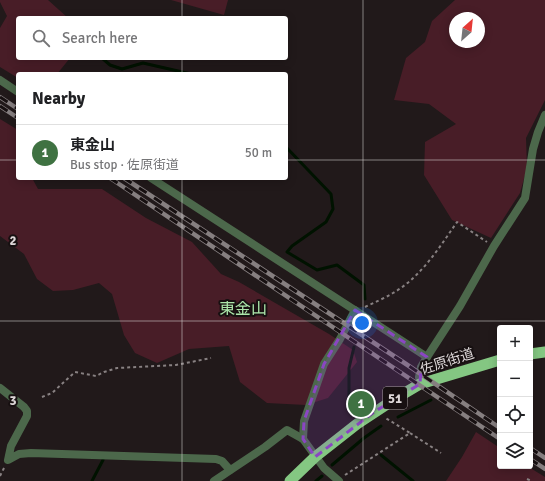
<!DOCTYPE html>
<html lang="en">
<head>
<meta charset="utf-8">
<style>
	:root { --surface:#fff; --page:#f6f6f6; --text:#202124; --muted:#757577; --line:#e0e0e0; --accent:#3f7242 }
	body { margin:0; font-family:Signika,"Noto Sans JP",sans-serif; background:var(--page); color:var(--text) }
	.controls { position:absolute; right:12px; bottom:12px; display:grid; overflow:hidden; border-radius:4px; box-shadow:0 2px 10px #0003 }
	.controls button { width:36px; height:36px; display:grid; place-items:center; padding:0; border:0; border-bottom:1px solid var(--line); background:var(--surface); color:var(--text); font:20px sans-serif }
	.compass { position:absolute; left:449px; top:12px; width:36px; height:36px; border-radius:50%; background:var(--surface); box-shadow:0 2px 10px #0003; rotate:27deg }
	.you { position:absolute; left:362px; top:323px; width:14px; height:14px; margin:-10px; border:3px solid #fff; border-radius:50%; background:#1a73e8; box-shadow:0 0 0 6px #1a73e833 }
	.badge { display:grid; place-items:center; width:26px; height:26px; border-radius:50%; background:var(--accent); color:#fff; font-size:13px; font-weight:700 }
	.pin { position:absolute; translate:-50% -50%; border:2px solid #fff; box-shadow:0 1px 4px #0006 }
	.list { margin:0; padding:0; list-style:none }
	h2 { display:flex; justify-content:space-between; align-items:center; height:52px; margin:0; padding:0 16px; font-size:17px }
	h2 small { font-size:13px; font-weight:400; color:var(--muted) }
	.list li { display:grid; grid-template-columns:26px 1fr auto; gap:12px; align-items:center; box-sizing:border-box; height:56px; padding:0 16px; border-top:1px solid var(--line) }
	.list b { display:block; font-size:15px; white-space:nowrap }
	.list p { margin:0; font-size:13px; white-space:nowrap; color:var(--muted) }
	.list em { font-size:13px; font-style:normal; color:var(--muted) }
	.icon { flex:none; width:22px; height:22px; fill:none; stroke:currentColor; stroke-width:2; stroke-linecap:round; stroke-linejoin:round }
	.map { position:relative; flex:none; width:545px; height:481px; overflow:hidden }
	.search { position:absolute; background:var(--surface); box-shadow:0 2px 10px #0003; left:16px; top:16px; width:272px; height:44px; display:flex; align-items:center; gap:10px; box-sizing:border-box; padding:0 14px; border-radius:4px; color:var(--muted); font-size:15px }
	.panel { position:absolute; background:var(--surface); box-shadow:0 2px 10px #0003; left:16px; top:72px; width:272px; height:108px; border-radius:4px }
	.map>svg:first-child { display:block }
	.green { fill:#481d27; fill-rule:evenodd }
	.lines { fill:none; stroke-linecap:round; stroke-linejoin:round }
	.stream { stroke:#001200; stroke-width:3 }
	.path { stroke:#888182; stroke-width:2; stroke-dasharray:3 3; stroke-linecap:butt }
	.minor { stroke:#4c684b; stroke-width:8 }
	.trunk { stroke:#84c782; stroke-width:11 }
	.rail-casing { stroke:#867f80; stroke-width:4.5 }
	.rail { stroke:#171011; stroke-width:3; stroke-dasharray:9; stroke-linecap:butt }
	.marked { fill:#8a46c3; fill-opacity:0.2; stroke:#8a46c3; stroke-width:3; stroke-dasharray:8 5; stroke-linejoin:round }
	.grid { fill:none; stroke:#ddd7d8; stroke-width:1; stroke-opacity:0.55 }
	.labels { text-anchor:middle; stroke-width:4; stroke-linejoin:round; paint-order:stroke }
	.shield { fill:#171011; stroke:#a29b9c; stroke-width:1 }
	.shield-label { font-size:13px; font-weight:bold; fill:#ddd7d8 }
	.street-label { font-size:14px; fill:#ddd7d8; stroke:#171011 }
	.quarter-label { font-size:16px; fill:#ace6aa; stroke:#171011 }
	.grid-label { font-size:13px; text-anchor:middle; font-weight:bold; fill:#ddd7d8; stroke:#171011; stroke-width:4; stroke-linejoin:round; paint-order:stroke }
</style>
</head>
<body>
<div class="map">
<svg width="545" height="481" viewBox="0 0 545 481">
	<rect width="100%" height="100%" fill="#21191a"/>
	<g class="green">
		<polygon points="0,0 48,0 68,18 18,18 18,58 70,58 57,74 18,74 18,78 0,67 0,28 7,16 0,2"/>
		<polygon points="171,0 228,0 224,15"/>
		<path d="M455,0H545V100L526,138L527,168L520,193L491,238L452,220L424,175L425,142L456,124L429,104L394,100L406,58L425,42L432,21ZM455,18H479V42H455Z"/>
		<polygon points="0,119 18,130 18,178 32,178 38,189 102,189 146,218 192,242 221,274 239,282 329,334 353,350 357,362 328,398 306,405 267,403 240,382 229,346 189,349 157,363 135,353 124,335 112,294 99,283 73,290 53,291 37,279 24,254 0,236"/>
		<polygon points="476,432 500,448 500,466 527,466 545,477 545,481 446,481 462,457"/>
	</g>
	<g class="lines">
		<g class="stream">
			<polyline points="102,58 110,65 122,69 143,63 191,74"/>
			<polyline points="286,147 331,194 333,209 326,222 292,246 287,252 317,270 337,265 364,285 365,299"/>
			<polyline points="349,401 349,368 354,347"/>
			<polyline points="398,417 431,400"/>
			<polyline points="381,455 413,481"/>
			<polyline points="332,465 364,438 381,426"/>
			<polyline points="92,481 103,460"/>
			<polyline points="316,481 322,476"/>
		</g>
		<g class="path">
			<path d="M365,307C375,302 385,298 393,293C421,277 439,248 457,222L487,242"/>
			<polyline points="42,397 52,393 75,372 96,376 104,372 117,368 176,365 211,358"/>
			<polyline points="410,433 441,453"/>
			<polyline points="345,475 410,433 384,417"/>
			<polyline points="0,476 5,466"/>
			<polyline points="527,479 532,481"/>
		</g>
		<g class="minor">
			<polyline points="0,80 18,92"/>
			<polyline points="151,178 427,357"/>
			<polyline points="420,384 419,377 421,367 427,357 460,306 494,246 525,198 533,149 538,132 545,115"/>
			<polyline points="0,388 24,407 27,411 27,416 11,446 8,460 19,454 31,453 216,459 222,461 230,470"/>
			<polyline points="303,439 304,421 324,364 340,339 355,310"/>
			<polyline points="214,481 265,447 287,430 303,439 324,468 339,481"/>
		</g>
		<g class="trunk">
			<polyline points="530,354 545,352"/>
			<polyline points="290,481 315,457 357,424 398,397 420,384 500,360"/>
		</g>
		<defs>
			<g id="rail">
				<polyline points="0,97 18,109"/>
				<polyline points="0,106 18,118"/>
				<polyline points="110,178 500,439"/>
				<polyline points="124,178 406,364 500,428"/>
				<polyline points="530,448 545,458"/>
				<polyline points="530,459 545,469"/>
			</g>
		</defs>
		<use href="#rail" class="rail-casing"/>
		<use href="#rail" class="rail"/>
	</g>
	<path class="marked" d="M355,310L427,357L421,367L420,384L374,412L315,457L303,439L304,421L324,364Z"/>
	<path class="grid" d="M182,0V18M363,0V481M182,58V74M0,160H18M286,160H545M182,178V481M0,321H545"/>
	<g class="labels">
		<rect class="shield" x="383" y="387" width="24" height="22" rx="3"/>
		<g class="shield-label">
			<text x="395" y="403">51</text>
		</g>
		<g class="street-label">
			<text transform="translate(447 361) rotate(-18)" y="5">佐原街道</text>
		</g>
		<g class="quarter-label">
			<text x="243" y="314">東金山</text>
		</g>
	</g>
	<g class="grid-label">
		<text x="13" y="245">2</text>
		<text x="13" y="405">3</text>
	</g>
</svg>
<div class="controls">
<button>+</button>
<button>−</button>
<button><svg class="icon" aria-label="locate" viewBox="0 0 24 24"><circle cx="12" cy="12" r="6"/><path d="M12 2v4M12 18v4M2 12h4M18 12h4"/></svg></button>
<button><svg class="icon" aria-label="layers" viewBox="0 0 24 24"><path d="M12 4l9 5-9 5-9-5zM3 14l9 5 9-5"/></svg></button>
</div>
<svg class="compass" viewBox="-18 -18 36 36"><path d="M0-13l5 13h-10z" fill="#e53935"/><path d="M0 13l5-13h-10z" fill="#757577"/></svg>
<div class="you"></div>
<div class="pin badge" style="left:361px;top:404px">1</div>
<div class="search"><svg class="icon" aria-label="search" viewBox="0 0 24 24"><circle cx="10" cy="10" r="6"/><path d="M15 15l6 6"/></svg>Search here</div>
<section class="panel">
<h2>Nearby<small></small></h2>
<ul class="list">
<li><span class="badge">1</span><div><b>東金山</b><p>Bus stop · 佐原街道</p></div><em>50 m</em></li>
</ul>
</section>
</div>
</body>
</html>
